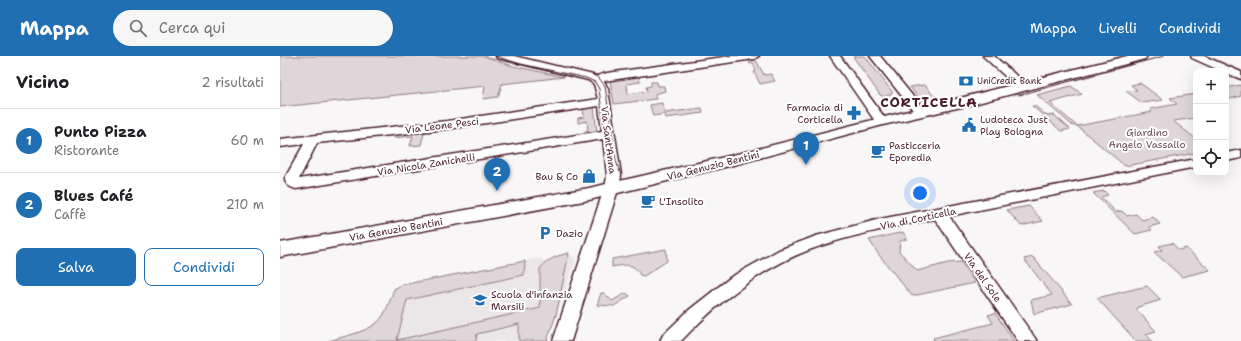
<!DOCTYPE html>
<html lang="it">
<head>
<meta charset="utf-8">
<style>
	:root { --surface:#fff; --page:#f6f6f6; --text:#202124; --muted:#757577; --line:#e0e0e0; --accent:#1f6fb2 }
	body { margin:0; font-family:"Shantell Sans",sans-serif; background:var(--page); color:var(--text) }
	.controls { position:absolute; right:12px; top:12px; display:grid; overflow:hidden; border-radius:8px; box-shadow:0 4px 16px #0002 }
	.controls button { width:36px; height:36px; display:grid; place-items:center; padding:0; border:0; border-bottom:1px solid var(--line); background:var(--surface); color:var(--text); font:20px sans-serif }
	.you { position:absolute; left:640px; top:137px; width:14px; height:14px; margin:-10px; border:3px solid #fff; border-radius:50%; background:#1a73e8; box-shadow:0 0 0 6px #1a73e833 }
	.badge { display:grid; place-items:center; width:26px; height:26px; border-radius:50%; background:var(--accent); color:#fff; font-size:13px; font-weight:700 }
	.pin { position:absolute; translate:-50% -33px; filter:drop-shadow(0 1px 2px #0008) }
	.pin::after { content:''; position:absolute; top:21px; width:14px; height:12px; background:inherit; clip-path:polygon(0 0,100% 0,50% 100%) }
	.list { margin:0; padding:0; list-style:none }
	h2 { display:flex; justify-content:space-between; align-items:center; height:52px; margin:0; padding:0 16px; font-size:17px }
	h2 small { font-size:13px; font-weight:400; color:var(--muted) }
	.list li { display:grid; grid-template-columns:26px 1fr auto; gap:12px; align-items:center; box-sizing:border-box; height:64px; padding:0 16px; border-top:1px solid var(--line) }
	.list b { display:block; font-size:15px; white-space:nowrap }
	.list p { margin:0; font-size:13px; white-space:nowrap; color:var(--muted) }
	.list em { font-size:13px; font-style:normal; color:var(--muted) }
	.actions { display:flex; gap:8px; padding:12px 16px }
	.actions a { flex:1; padding:9px 0; border:1px solid var(--accent); border-radius:8px; text-align:center; font-size:14px; color:var(--accent) }
	.actions .main { background:var(--accent); color:#fff }
	.icon { flex:none; width:22px; height:22px; fill:none; stroke:currentColor; stroke-width:2; stroke-linecap:round; stroke-linejoin:round }
	.map { position:relative; flex:none; width:961px; height:285px; overflow:hidden }
	header { display:flex; align-items:center; gap:24px; box-sizing:border-box; height:56px; padding:0 20px; background:var(--accent); color:#fff }
	header strong { font-size:19px }
	nav { display:flex; gap:22px; margin-inline-start:auto; font-size:14px }
	.search { width:280px; height:36px; background:var(--page); display:flex; align-items:center; gap:10px; box-sizing:border-box; padding:0 14px; border-radius:22px; color:var(--muted); font-size:15px }
	main { display:flex }
	aside { flex:1; background:var(--surface) }
	.map>svg:first-child { display:block }
	.built { fill:#ebe6e8 }
	.green { fill:#ded6d9; stroke:#947a82 }
	.lines { fill:none; stroke-linecap:round; stroke-linejoin:round }
	.minor-casing { stroke:#4a1f2b; stroke-width:3 }
	.tertiary-casing { stroke:#4a1f2b; stroke-width:3 }
	.minor { fill:#fff; fill-rule:evenodd }
	.tertiary { fill:#fff; fill-rule:evenodd }
	.tram { stroke:#4a1f2b; stroke-width:1 }
	.labels { text-anchor:middle; stroke-width:4; stroke-linejoin:round; paint-order:stroke }
	.far-poi-label { font-size:9px; fill:#4a1f2b; stroke:#fff; text-anchor:start }
	.poi-label { font-size:10px; fill:#4a1f2b; stroke:#fff; text-anchor:start }
	.street-label { font-size:10px; fill:#4a1f2b; stroke:#fff }
	.park-label { font-size:10px; fill:#6f4d56; stroke:#fff }
	.district-label { font-size:14px; font-weight:bold; letter-spacing:1px; fill:#4a1f2b; stroke:#fff }
</style>
</head>
<body>
<header>
<strong>Mappa</strong>
<div class="search"><svg class="icon" aria-label="search" viewBox="0 0 24 24"><circle cx="10" cy="10" r="6"/><path d="M15 15l6 6"/></svg>Cerca qui</div>
<nav><a>Mappa</a><a>Livelli</a><a>Condividi</a></nav>
</header>
<main>
<aside>
<h2>Vicino<small>2 risultati</small></h2>
<ul class="list">
<li><span class="badge">1</span><div><b>Punto Pizza</b><p>Ristorante</p></div><em>60 m</em></li>
<li><span class="badge">2</span><div><b>Blues Café</b><p>Caffè</p></div><em>210 m</em></li>
</ul>
<div class="actions"><a class="main">Salva</a><a>Condividi</a></div>
</aside>
<div class="map">
<svg width="961" height="285" viewBox="0 0 961 285">
	<rect width="100%" height="100%" fill="#f8f6f7"/>
	<filter id="ink" filterUnits="userSpaceOnUse"><feTurbulence type="fractalNoise" baseFrequency=".025" numOctaves="2"/><feDisplacementMap in="SourceGraphic" scale="8" xChannelSelector="R" yChannelSelector="G"/><feConvolveMatrix kernelMatrix="1 2 1 2 8 2 1 2 1" color-interpolation-filters="sRGB"/></filter>
	<g filter="url(#ink)">
		<polygon class="built" points="289,197 296,204 267,285 109,285 121,229 261,202 266,207 279,199"/>
		<g class="green">
			<polygon points="0,0 204,0 233,10 284,21 222,28 218,41 203,43 205,30 0,51"/>
			<polygon points="574,0 585,0 613,37 605,41 600,39 574,2"/>
			<polygon points="476,4 484,19 491,18 495,25 480,28 474,16 476,15 473,7 470,8 469,5"/>
			<polygon points="359,20 360,26 347,28 348,38 367,35 366,31 371,30 371,26 377,26 378,30 384,30 385,35 375,38 376,43 334,48 330,24"/>
			<polygon points="860,27 883,44 862,47 846,35 857,34 851,29"/>
			<polygon points="643,29 646,30 658,46 643,48 630,31"/>
			<polygon points="961,29 961,40 946,44 946,32"/>
			<polygon points="791,30 802,38 770,47 797,70 872,56 870,53 897,48 890,42 916,38 916,62 893,65 916,83 916,97 845,110 797,70 793,70 757,39"/>
			<polygon points="382,47 385,57 422,52 423,57 386,62 385,58 373,60 370,49"/>
			<polygon points="314,50 317,77 305,79 305,75 308,74 307,65 298,67 298,62 304,61 303,52"/>
			<polygon points="752,50 755,50 767,60 774,59 790,73 781,75"/>
			<polygon points="145,74 141,89 130,90 133,80 114,82 115,77"/>
			<polygon points="824,135 828,139 821,141 836,156 842,155 847,160 856,158 862,164 873,161 880,168 869,171 872,174 855,178 813,137"/>
			<polygon points="749,150 763,165 741,170 727,154"/>
			<polygon points="623,176 627,183 620,185 619,195 637,215 668,207 681,206 695,227 632,240 599,199 589,184"/>
			<polygon points="892,187 899,194 906,192 930,214 902,221 874,196 882,194 879,190"/>
			<path d="M386,193L387,205L364,220L360,219C354,206 344,209 332,211V203Z"/>
			<path d="M289,197L276,259L267,285H239V268L197,278L196,285H48C62,281 87,276 98,266C106,258 110,244 114,233L121,229L245,205L244,219L127,244L117,284L260,252V213C266,204 278,199 289,197Z"/>
			<polygon points="753,201 792,248 754,258 751,244 772,239 744,203"/>
			<polygon points="867,230 881,244 858,251 857,254 876,275 866,278 872,285 856,285 817,242"/>
			<polygon points="321,237 324,237 332,245 346,237 350,240 334,250 317,249"/>
			<polygon points="715,257 734,285 654,285 653,282 713,267 708,259"/>
		</g>
		<g class="lines">
			<defs>
				<g id="minor">
					<path d="M216,0H234L317,20L327,17L451,0H479L474,3L324,25L328,33L341,119L340,127L291,285H273L326,127L327,119L323,83L16,133C10,131 5,129 5,122L24,88L0,91V83L167,65L318,43L314,28L308,24L217,2ZM319,50L322,75L19,123L37,87L167,73Z"/>
					<polygon points="550,0 560,0 607,65 605,68 597,68"/>
					<polygon points="590,0 600,0 644,54 646,56 644,58 636,58"/>
					<polygon points="703,0 714,0 747,29 748,31 747,33 739,33"/>
					<polygon points="911,0 924,0 961,16 961,23 946,17 946,15 941,15 912,2"/>
					<polygon points="961,94 961,102 946,105 946,97"/>
					<path d="M916,103V111L669,160L757,285H738L655,163C613,171 569,179 529,194C479,213 437,247 401,285H380L383,279L409,254L451,221L499,194L536,180L600,163Z"/>
				</g>
				<polygon id="tertiary" points="847,0 867,0 865,3 690,49 603,69 449,110 309,144 0,201 0,187 309,132 449,100"/>
			</defs>
			<use href="#minor" class="minor-casing"/>
			<use href="#tertiary" class="tertiary-casing"/>
			<use href="#minor" class="minor"/>
			<use href="#tertiary" class="tertiary"/>
			<g class="tram">
				<polyline points="215,0 241,8 306,22 315,26 319,33 330,118"/>
				<polyline points="313,19 319,22 325,30 336,105 340,116"/>
				<polyline points="739,39 884,0"/>
			</g>
		</g>
	</g>
	<defs>
		<symbol id="bank-bare" viewBox="-9 -9 18 18"><path d="M-6-4H6V4H-6ZM0-2.3a2.3 2.3 0 1 0 0 4.6a2.3 2.3 0 1 0 0-4.6Z" fill="#1f6fb2" stroke="#fff" stroke-width="2.5" paint-order="stroke"/></symbol>
		<symbol id="pharmacy-bare" viewBox="-9 -9 18 18"><path d="M-2-6h4v4h4v4h-4v4h-4v-4h-4v-4h4Z" fill="#1f6fb2" stroke="#fff" stroke-width="2.5" paint-order="stroke"/></symbol>
		<symbol id="civic-bare" viewBox="-9 -9 18 18"><path d="M-.6-6.5H3V-4.5H.6V-3L4-1V1h2V6H-6V1h2V-1L-.6-3ZM-1.2 2.5V6h2.4V2.5Z" fill="#1f6fb2" stroke="#fff" stroke-width="2.5" paint-order="stroke"/></symbol>
		<symbol id="cafe-bare" viewBox="-9 -9 18 18"><path d="M-5.5-4.5H6V0H3Q3 3.5 0 3.5H-2.5Q-5.5 3.5-5.5 0ZM3-3.2v2h1.7v-2ZM-6 4.5H4V6H-6Z" fill="#1f6fb2" stroke="#fff" stroke-width="2.5" paint-order="stroke"/></symbol>
		<symbol id="shop-bare" viewBox="-9 -9 18 18"><path d="M-5-2.5h2.3a2.7 3.5 0 0 1 5.4 0H5L5.5 6h-11ZM-1.5-2.5h3a1.5 2.3 0 0 0-3 0Z" fill="#1f6fb2" stroke="#fff" stroke-width="2.5" paint-order="stroke"/></symbol>
		<symbol id="parking-bare" viewBox="-9 -9 18 18"><path d="M-3.5-5.5H1a3.5 3.5 0 0 1 0 7H-1V5.5H-3.5ZM-1-3.4V-.6H.8a1.4 1.4 0 0 0 0-2.8Z" fill="#1f6fb2" stroke="#fff" stroke-width="2.5" paint-order="stroke"/></symbol>
		<symbol id="school-bare" viewBox="-9 -9 18 18"><path d="M0-5L7-2L0 1L-7-2ZM-4 1L0 2.5L4 1V4Q0 6-4 4Z" fill="#1f6fb2" stroke="#fff" stroke-width="2.5" paint-order="stroke"/></symbol>
	</defs>
	<g fill-rule="evenodd">
		<use href="#bank-bare" x="676" y="15" width="20" height="20"/>
		<use href="#pharmacy-bare" x="564" y="47" width="20" height="20"/>
		<use href="#civic-bare" x="679" y="59" width="20" height="20"/>
		<use href="#cafe-bare" x="588" y="85" width="20" height="20"/>
		<use href="#shop-bare" x="299" y="110" width="20" height="20"/>
		<use href="#cafe-bare" x="358" y="135" width="20" height="20"/>
		<use href="#parking-bare" x="255" y="167" width="20" height="20"/>
		<use href="#school-bare" x="190" y="234" width="20" height="20"/>
	</g>
	<g class="labels">
		<g class="far-poi-label">
			<text x="697" y="28">UniCredit Bank</text>
		</g>
		<g class="poi-label">
			<text x="563" y="55" text-anchor="end">Farmacia di<tspan x="563" dy="12">Corticella</tspan></text>
			<text x="700" y="67">Ludoteca Just<tspan x="700" dy="12">Play Bologna</tspan></text>
			<text x="609" y="93">Pasticceria<tspan x="609" dy="12">Eporedia</tspan></text>
			<text x="298" y="124" text-anchor="end">Bau &amp; Co</text>
			<text x="379" y="149">L'Insolito</text>
			<text x="276" y="181">Dazio</text>
			<text x="211" y="242">Scuola d'infanzia<tspan x="211" dy="12">Marsili</tspan></text>
		</g>
		<g class="street-label">
			<text transform="translate(162 69) rotate(-7)" y="4">Via Leone Pesci</text>
			<text transform="translate(329 84) rotate(83)" y="4">Via Sant'Anna</text>
			<text transform="translate(146 108) rotate(-9)" y="4">Via Nicola Zanichelli</text>
			<text transform="translate(433 109) rotate(-14)" y="4">Via Genuzio Bentini</text>
			<text transform="translate(638 162) rotate(-12)" y="4">Via di Corticella</text>
			<text transform="translate(116 173) rotate(-10)" y="4">Via Genuzio Bentini</text>
			<text transform="translate(703 221) rotate(55)" y="4">Via del Sole</text>
		</g>
		<g class="park-label">
			<text x="867" y="80">Giardino<tspan x="867" dy="12">Angelo Vassallo</tspan></text>
		</g>
		<g class="district-label">
			<text x="649" y="51">CORTICELLA</text>
		</g>
	</g>
</svg>
<div class="controls">
<button>+</button>
<button>−</button>
<button><svg class="icon" aria-label="locate" viewBox="0 0 24 24"><circle cx="12" cy="12" r="6"/><path d="M12 2v4M12 18v4M2 12h4M18 12h4"/></svg></button>
</div>
<div class="you"></div>
<div class="pin badge" style="left:526px;top:109px">1</div>
<div class="pin badge" style="left:217px;top:135px">2</div>
</div>
</main>
</body>
</html>
